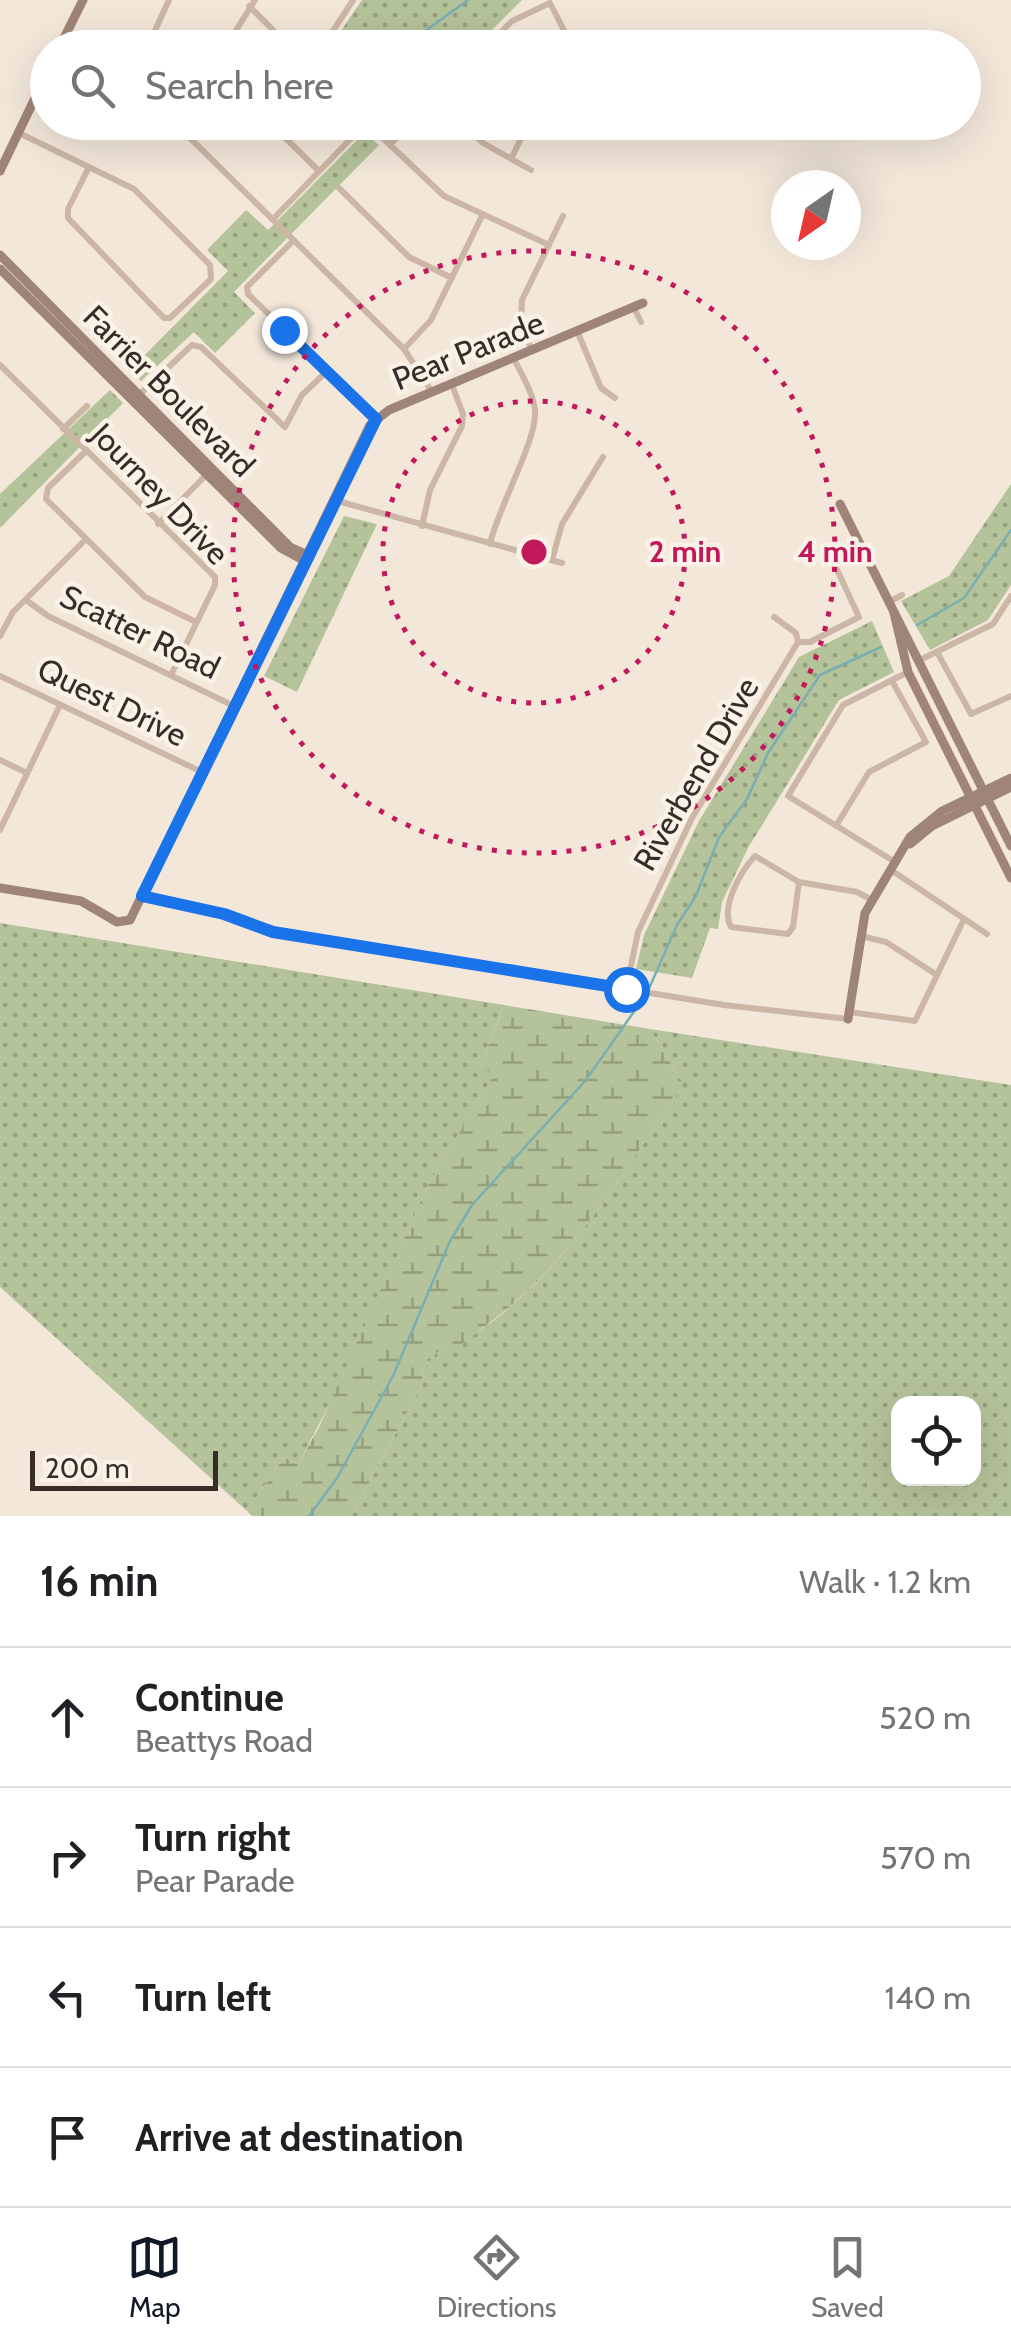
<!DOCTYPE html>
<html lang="en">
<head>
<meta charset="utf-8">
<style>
	:root { --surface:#fff; --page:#f6f6f6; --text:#202124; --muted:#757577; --line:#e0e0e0; --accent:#111827 }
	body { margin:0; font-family:Cabin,sans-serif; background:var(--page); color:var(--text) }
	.controls { position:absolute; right:30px; bottom:30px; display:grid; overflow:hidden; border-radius:20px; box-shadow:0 10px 40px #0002 }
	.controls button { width:90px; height:90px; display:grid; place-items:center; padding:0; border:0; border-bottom:2px solid var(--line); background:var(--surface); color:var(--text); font:50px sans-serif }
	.compass { position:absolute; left:771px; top:170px; width:90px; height:90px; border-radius:50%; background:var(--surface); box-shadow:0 10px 40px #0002; rotate:214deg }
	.scale { position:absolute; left:30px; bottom:25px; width:188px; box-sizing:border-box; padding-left:10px; border:5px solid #372c27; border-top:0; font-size:28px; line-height:35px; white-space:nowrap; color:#372c27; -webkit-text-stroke:8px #faf1e7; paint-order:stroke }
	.stop { position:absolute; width:30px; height:30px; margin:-22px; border:8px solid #1a73e8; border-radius:50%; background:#fff }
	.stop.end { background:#1a73e8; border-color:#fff; box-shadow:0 2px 10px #0008 }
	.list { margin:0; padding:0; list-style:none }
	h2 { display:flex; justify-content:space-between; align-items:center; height:130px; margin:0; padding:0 40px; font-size:42px }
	h2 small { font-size:32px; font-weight:400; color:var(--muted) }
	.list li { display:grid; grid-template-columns:65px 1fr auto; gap:30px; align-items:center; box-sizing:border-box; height:140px; padding:0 40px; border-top:2px solid var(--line) }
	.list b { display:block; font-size:38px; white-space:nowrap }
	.list p { margin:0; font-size:32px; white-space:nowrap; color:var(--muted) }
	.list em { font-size:32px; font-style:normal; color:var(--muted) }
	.icon { flex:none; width:55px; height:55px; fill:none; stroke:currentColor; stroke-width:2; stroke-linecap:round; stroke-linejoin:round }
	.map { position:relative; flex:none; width:1011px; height:1516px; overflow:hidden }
	.search { position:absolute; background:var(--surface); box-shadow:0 10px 40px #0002; left:30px; right:30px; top:30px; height:110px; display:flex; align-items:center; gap:25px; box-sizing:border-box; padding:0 35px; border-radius:55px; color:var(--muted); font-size:38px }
	.sheet { height:690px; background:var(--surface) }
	nav { display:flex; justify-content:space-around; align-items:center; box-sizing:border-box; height:140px; border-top:2px solid var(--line); background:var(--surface); font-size:28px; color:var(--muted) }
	nav a { display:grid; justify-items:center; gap:5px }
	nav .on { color:var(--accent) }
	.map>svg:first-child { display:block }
	.grass { fill:url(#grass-dots); fill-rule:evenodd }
	.wetland { fill:url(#wetland-marsh) }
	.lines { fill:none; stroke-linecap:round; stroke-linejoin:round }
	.stream { stroke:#78afb2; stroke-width:2.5 }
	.street { stroke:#ccb7a6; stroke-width:6 }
	.secondary { stroke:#9f8577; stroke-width:9 }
	.route { stroke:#1a73e8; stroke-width:12 }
	.ring { fill:none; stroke:#c2185b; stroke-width:5; stroke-dasharray:5 10 }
	.labels { text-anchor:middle; stroke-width:9; stroke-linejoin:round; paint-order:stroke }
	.street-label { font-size:32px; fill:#372c27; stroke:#faf1e7 }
	.centre { fill:#c2185b; stroke:#faf1e7; stroke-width:5 }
	.ring-label { font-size:30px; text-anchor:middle; font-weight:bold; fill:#c2185b; stroke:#faf1e7; stroke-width:9; stroke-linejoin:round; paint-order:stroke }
</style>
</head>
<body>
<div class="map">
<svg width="1011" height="1516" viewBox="0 0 1011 1516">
	<defs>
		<pattern id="grass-dots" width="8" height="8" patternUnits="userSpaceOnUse" patternTransform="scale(2.5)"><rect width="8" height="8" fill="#b5c39a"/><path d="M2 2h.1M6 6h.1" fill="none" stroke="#949f7e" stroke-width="1.8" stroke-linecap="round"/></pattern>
		<pattern id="wetland-marsh" width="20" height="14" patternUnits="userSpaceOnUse" patternTransform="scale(2.5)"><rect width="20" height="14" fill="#b5c39a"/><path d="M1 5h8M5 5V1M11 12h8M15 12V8" fill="none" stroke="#949f7e"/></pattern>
	</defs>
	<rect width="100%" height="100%" fill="#f3e7da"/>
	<g class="grass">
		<polygon points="362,0 522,0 475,47 330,47"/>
		<polygon points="364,133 379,145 234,292 255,313 215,353 194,332 141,381 130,370 228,271 207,250 246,210 268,230"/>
		<polygon points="110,390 123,403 0,528 0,494"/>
		<polygon points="1011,484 1011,585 988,620 930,650 901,601 949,576"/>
		<polygon points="344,516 377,524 297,692 264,676"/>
		<polygon points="872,621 894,672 839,700 748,848 722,902 718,929 710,928 692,978 636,969 644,935 699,821 799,657"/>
		<polygon points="0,923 504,1005 481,1065 494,1075 428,1185 338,1388 298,1464 284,1457 247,1511 0,1287"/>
		<path d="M650,1029L1011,1085V1516H351L423,1383L421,1372L437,1352C455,1350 470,1337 485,1327C570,1265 622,1173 681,1088V1080ZM898,1404H974V1478H898Z"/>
	</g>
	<path class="wetland" d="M504,1005L650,1029L681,1080V1088C622,1174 570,1265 484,1327C468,1339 458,1350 437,1352L421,1372L423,1383L351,1516H252L247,1511L284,1457L298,1464L319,1427L428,1185L493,1076L481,1065Z"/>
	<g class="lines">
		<g class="stream">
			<polyline points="407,44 468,0"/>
			<polyline points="917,625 964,598 1011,530"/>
			<polyline points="309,1516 337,1478 393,1376 450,1241 472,1205 586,1080 647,993 677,925 696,896 719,837 747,799 768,753 820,675 881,647"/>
		</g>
		<g class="street">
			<polyline points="249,6 291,48"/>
			<polyline points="147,48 169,0"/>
			<polyline points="225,48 255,0"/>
			<polyline points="322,48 353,0"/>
			<polyline points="485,48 512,21 550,3 573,48"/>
			<polyline points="167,122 188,136 404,349 432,392"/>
			<polyline points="269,122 319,171"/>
			<polyline points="366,122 444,196 549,245"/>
			<polyline points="462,122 483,143 531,170"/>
			<polyline points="183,131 188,122"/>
			<polyline points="19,133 134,189 210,265 211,279 170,318 164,318 68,218 68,209 89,167"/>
			<polyline points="390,145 411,122"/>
			<polyline points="511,159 529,122"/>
			<polyline points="339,188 409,257 452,278"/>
			<polyline points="273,219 366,123"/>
			<polyline points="294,240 247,287 248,294 377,419"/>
			<polyline points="634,308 641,322"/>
			<polyline points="578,333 601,388 615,398"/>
			<polyline points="404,349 431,320 483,214"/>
			<polyline points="532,351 521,323 522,300 563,216"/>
			<polyline points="0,365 215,577 215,585 171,675"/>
			<polyline points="138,396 192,345 201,347 285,427 302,395 326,372"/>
			<polyline points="63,429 87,406"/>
			<polyline points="85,452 48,488 46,499 145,597 196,622"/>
			<polyline points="334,500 562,563"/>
			<polyline points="158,524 210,471"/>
			<polyline points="422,526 430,490 462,426 463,414 452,385"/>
			<path d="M490,544C498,507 538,439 535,410C533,393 522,375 514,359"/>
			<polyline points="552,560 562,524 603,457"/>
			<polyline points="26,600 48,616 234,706"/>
			<polyline points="891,601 902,595"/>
			<polyline points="774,617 796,633 798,642"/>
			<polyline points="0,636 13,612 85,540"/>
			<polyline points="798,642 810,642 859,617 833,561 836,552 858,540"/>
			<polyline points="937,652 971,714 1011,696"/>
			<polyline points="920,660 993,624 1011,596"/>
			<polyline points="0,676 202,772"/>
			<polyline points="0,760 27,773"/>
			<polyline points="836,826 869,772 926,742 892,681"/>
			<polyline points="0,830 60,705"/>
			<polyline points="895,862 788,796 843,705 908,672"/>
			<polyline points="891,870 987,934"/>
			<path d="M799,882L793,927L788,934L731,927C720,907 741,871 755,856L799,882L857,892L872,900"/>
			<polyline points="142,896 223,914 273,932 724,1005 848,1019"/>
			<polyline points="861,936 886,942 937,975"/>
			<polyline points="626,989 638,932 692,818 798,642"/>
			<polyline points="849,1012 915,1021 964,919"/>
		</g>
		<g class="secondary">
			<polyline points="59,48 83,0"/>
			<polyline points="0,171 48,71"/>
			<polyline points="0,255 290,547 308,555"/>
			<polyline points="0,269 281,548 305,561"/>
			<polyline points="840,504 1011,846"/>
			<polyline points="894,613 908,672 1011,878"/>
			<polyline points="910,844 932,826 1011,787"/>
			<polyline points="0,888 81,901 117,922 130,920 370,425 389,410 643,303"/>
			<polyline points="848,1019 865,913 910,837 942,811 1011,778"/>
		</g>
	</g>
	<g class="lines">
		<polyline class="route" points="284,330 376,419 142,896 224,914 273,932 626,989"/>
	</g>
	<g class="ring">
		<circle cx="534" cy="552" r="151"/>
		<circle cx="534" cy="552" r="301"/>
	</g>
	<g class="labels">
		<g class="street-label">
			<text transform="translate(468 351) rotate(-22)" y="11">Pear Parade</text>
			<text transform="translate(169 391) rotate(45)" y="11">Farrier Boulevard</text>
			<text transform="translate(160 494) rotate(46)" y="11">Journey Drive</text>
			<text transform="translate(140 632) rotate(26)" y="11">Scatter Road</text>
			<text transform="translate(112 702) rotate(26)" y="11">Quest Drive</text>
			<text transform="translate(696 774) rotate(-60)" y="11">Riverbend Drive</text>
		</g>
	</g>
	<circle cx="534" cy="552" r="15" class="centre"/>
	<g class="ring-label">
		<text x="685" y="562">2 min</text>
		<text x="835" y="562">4 min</text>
	</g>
</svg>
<div class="controls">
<button><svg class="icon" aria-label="locate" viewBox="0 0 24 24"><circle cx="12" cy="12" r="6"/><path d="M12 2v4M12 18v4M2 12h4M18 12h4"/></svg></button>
</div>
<svg class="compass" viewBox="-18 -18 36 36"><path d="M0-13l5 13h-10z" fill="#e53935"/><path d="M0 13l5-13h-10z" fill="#757577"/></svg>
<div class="scale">200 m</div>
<div class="stop" style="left:626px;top:989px"></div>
<div class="stop end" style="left:284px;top:330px"></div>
<div class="search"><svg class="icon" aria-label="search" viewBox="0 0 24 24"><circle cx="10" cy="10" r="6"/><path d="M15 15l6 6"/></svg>Search here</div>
</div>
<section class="sheet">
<h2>16 min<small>Walk · 1.2 km</small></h2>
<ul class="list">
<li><svg class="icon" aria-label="ahead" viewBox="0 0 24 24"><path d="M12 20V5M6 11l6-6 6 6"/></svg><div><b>Continue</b><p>Beattys Road</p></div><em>520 m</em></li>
<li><svg class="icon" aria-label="right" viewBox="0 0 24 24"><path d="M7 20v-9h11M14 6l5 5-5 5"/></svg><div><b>Turn right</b><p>Pear Parade</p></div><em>570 m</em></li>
<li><svg class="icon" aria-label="left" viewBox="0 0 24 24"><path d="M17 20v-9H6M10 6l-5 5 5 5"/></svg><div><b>Turn left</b></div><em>140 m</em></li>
<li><svg class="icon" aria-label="arrive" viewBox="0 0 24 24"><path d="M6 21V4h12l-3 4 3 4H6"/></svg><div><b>Arrive at destination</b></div></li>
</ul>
</section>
<nav>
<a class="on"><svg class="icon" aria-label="map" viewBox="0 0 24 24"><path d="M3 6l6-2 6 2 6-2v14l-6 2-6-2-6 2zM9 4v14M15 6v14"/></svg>Map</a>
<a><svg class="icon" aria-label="directions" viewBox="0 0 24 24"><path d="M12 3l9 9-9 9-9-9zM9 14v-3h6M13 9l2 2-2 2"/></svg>Directions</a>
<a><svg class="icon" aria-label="saved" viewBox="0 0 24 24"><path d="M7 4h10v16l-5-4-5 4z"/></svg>Saved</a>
</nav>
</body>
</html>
